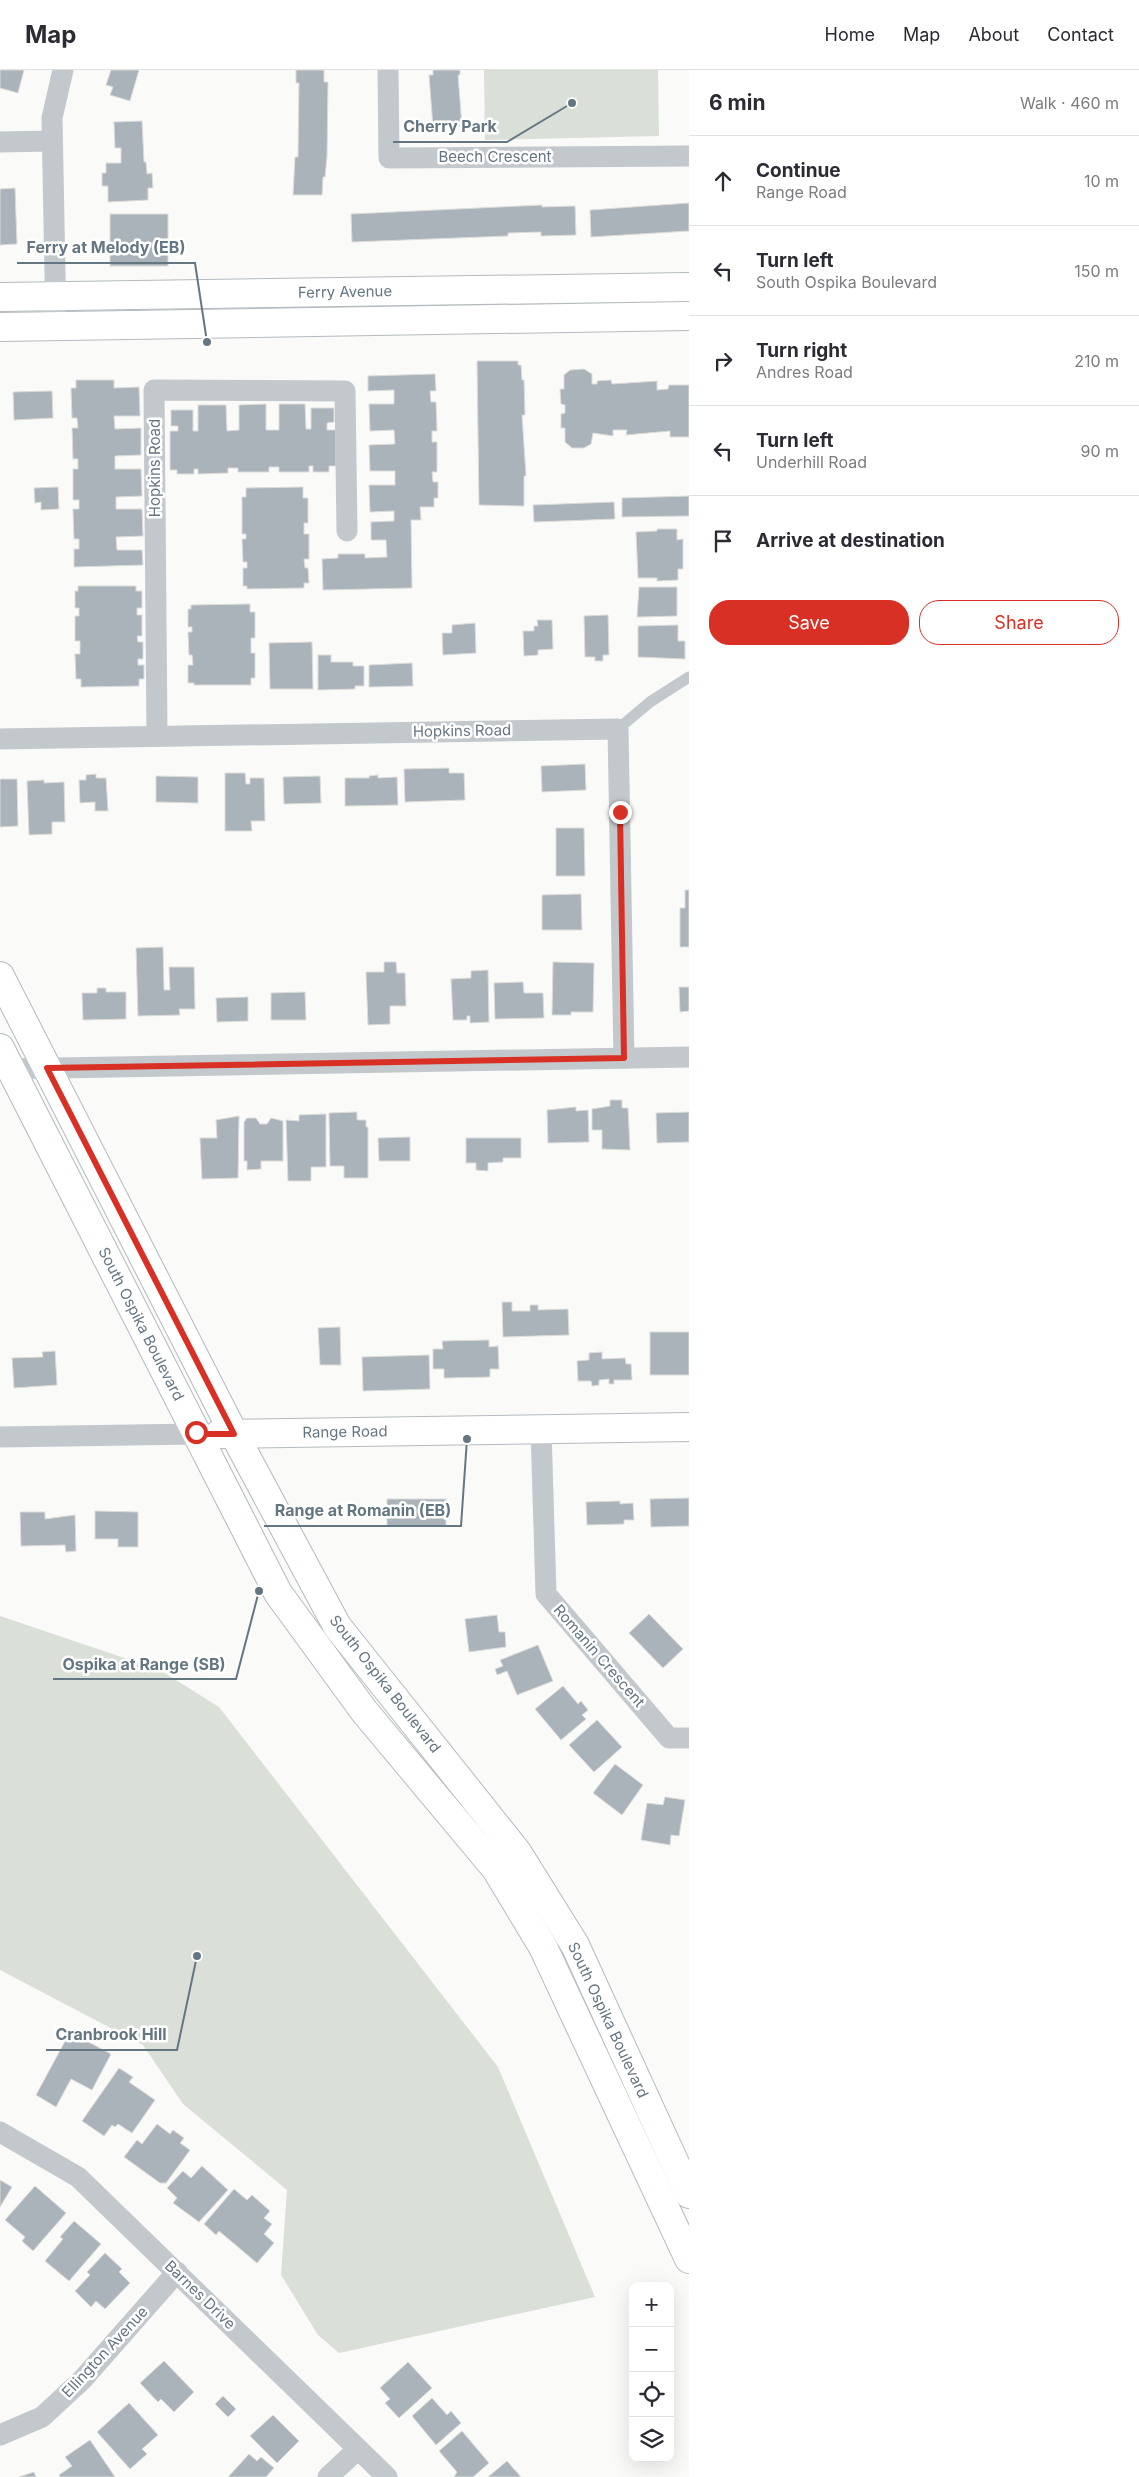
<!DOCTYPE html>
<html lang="en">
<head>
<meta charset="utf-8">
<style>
	:root { --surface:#fff; --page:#f7f7f7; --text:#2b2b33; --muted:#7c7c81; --line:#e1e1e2; --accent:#d93025 }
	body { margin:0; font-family:Inter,sans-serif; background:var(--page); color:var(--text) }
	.controls { position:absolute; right:15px; bottom:15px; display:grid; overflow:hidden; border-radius:10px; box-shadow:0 5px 20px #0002 }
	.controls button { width:45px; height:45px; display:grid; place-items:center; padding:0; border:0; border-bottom:1px solid var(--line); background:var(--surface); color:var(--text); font:25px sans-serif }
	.stop { position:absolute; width:15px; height:15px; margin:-11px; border:4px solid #d93025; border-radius:50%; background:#fff }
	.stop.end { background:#d93025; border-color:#fff; box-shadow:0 1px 5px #0008 }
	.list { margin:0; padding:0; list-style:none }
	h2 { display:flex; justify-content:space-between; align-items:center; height:65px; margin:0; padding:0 20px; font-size:21px }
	h2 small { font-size:16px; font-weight:400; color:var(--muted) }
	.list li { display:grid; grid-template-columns:32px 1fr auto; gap:15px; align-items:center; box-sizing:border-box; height:90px; padding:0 20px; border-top:1px solid var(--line) }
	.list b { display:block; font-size:19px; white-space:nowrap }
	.list p { margin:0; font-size:16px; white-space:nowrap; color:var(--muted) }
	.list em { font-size:16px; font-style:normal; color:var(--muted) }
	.actions { display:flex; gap:10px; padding:15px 20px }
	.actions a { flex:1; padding:11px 0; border:1px solid var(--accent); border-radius:20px; text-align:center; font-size:18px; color:var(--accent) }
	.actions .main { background:var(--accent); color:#fff }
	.icon { flex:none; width:28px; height:28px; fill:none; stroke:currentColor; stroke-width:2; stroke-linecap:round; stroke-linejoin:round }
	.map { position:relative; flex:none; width:689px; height:2407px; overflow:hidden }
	header { display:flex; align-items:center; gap:30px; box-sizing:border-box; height:70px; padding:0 25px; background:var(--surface); border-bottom:1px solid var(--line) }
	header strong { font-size:24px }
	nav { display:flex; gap:28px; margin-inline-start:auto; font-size:18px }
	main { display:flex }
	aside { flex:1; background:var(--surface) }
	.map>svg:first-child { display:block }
	.green { fill:#dadfd7 }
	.building { fill:#aab3b9; stroke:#dcdcda }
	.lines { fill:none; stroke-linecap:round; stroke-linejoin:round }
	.secondary-casing { stroke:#b3babf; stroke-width:30 }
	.lane { stroke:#c3c8cc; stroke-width:11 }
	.street { stroke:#c3c8cc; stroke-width:21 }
	.secondary { stroke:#fff; stroke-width:28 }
	.route { stroke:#d93025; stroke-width:6 }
	.labels { text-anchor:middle; stroke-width:5; stroke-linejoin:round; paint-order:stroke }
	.street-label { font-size:15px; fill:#657683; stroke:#fff }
	.leader { fill:none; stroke:#657683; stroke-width:2 }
	.callout-dot { fill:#657683; stroke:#fff; stroke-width:2 }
	.callout-label { font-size:16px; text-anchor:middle; font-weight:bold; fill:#657683; stroke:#fff; stroke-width:5; stroke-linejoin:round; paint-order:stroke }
</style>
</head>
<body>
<header>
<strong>Map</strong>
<nav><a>Home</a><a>Map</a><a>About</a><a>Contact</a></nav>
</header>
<main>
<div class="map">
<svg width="689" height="2407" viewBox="0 0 689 2407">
	<rect width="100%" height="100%" fill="#fafaf8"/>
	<g class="green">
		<polygon points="484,0 658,0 659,66 485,70"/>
		<polygon points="0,1546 160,1600 219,1637 498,1997 595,2227 339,2283 318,2265 281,2205 287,2120 183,2034 143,1975 0,1900"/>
	</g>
	<g class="building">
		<polygon points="0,0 24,0 18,23 0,18"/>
		<polygon points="111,0 139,0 130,31 110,25 113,17 106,15"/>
		<polygon points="296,0 324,0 324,12 328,12 327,86 325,107 323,107 322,125 293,125 295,87 298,87 299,13 296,13"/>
		<polygon points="433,0 460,0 460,5 458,5 462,56 433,57 429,5 433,5"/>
		<polygon points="142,51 144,92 146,92 147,104 152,103 153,118 148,118 148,130 108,132 108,116 102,116 102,103 106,103 106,93 121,93 121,78 115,78 114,52"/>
		<polygon points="15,118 17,174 0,175 0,119"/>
		<polygon points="689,133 689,161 591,167 590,140"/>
		<polygon points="542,135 542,137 575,136 576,165 541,166 541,162 508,163 508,166 352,172 351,144"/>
		<rect x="110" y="144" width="58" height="52"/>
		<polygon points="477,291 518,291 518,295 521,295 522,310 524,310 525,345 522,345 526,406 524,406 524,436 479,435"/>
		<polygon points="584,299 592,304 592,314 597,314 597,311 611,310 612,314 657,311 657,320 668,319 669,315 689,315 689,367 670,367 670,361 626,365 627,360 613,360 613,366 593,363 591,374 584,378 572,378 565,372 565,358 561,358 561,344 565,343 565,335 561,334 560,319 564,319 564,305 570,300"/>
		<polygon points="435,304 436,321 430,321 431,332 436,332 437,361 432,361 432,372 437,372 437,402 432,402 433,412 438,412 438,428 434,428 434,437 420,437 421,450 411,450 412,518 323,520 322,489 338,488 338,484 365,484 365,488 387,487 386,470 371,470 371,452 394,451 394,441 370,442 369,415 395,415 395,401 370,401 369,375 395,374 394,360 370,361 369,334 394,334 394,320 368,321 368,306"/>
		<polygon points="76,310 114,310 114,318 139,317 140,346 114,346 115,359 141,358 141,385 115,386 115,399 141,399 142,426 116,427 116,439 142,439 143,466 116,467 117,480 142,480 143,495 74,497 74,479 79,479 79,469 74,469 73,439 79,439 79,430 73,430 73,399 78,399 78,389 73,389 72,358 78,358 77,348 72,348 71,318 76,318"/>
		<polygon points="52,321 53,348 14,350 13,322"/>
		<polygon points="266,334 266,360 279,360 279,334 305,334 306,359 311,359 311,338 334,338 334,352 327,353 327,360 336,360 336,396 329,396 329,402 313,402 313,396 309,396 309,402 279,402 279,397 269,397 269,402 238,402 238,398 228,398 228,403 198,404 198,399 194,399 194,404 177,404 177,400 170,400 170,361 178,361 178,356 171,356 171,340 193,340 193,361 198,361 198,335 226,335 227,361 239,360 239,335"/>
		<polygon points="58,417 59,439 41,440 41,432 35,433 34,418"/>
		<polygon points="303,417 303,428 308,428 308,453 304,453 304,464 309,464 309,489 304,489 305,498 308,498 309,513 304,513 304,518 247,519 247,516 243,516 243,498 247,498 247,492 243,492 242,469 246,469 246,464 242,464 242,427 246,427 246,418"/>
		<polygon points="689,426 689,446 622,447 622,428"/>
		<polygon points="614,432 615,449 534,452 533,435"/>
		<polygon points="657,459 677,459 677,470 683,469 683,499 678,499 678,510 657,511 657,508 638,508 636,462 657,461"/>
		<polygon points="78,516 136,516 136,521 142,521 142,538 137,538 137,545 142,545 142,566 137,566 138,572 143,572 143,589 138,589 138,595 144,595 144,609 139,609 139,616 81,617 81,609 76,609 75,584 80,584 80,571 75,571 75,546 79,546 79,538 75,538 75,521 78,521"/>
		<polygon points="639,517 677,517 677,546 637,547"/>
		<polygon points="250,534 250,542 255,542 255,568 251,568 251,583 255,583 255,608 251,608 251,615 194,615 194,613 188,613 188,595 193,595 192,585 189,585 188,562 192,562 192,557 188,557 188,539 191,539 191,535"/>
		<polygon points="608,545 609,585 603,585 603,591 595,591 595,587 585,587 584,546"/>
		<polygon points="537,550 552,550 553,579 538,580 538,585 524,586 523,561 534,561 534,556 538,556"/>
		<polygon points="475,553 476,583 443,585 442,563 452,563 452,555"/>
		<polygon points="678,555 678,571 685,571 685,589 638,587 638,556"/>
		<polygon points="312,572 313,619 270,619 269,573"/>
		<polygon points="318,585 331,585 331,592 353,592 353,596 364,596 364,616 355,616 355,619 318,620"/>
		<polygon points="412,593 413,616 369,617 369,595"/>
		<polygon points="585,694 586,720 542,722 541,696"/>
		<polygon points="449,698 449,703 464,703 465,730 405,732 404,699"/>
		<polygon points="225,703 245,703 246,714 250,714 250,708 264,708 265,751 251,751 252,761 225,761"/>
		<polygon points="96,704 96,708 106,708 108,741 95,741 95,732 80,733 79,710 86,710 86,705"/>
		<polygon points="378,705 378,708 397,707 398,735 345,736 345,708 369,708 369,706"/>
		<polygon points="156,706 198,707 198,733 156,732"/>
		<polygon points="320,706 321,733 284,734 283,707"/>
		<polygon points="0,709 17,709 18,756 0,757"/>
		<polygon points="44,710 44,713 64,712 65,752 52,752 52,764 29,765 27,711"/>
		<polygon points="556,758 584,758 585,806 556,806"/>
		<polygon points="685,820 689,820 689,877 680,877 680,838 685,838"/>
		<polygon points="581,824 582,860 542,860 542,825"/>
		<polygon points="163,877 164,920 170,920 169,897 194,897 195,939 179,939 180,945 138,946 136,878"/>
		<polygon points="384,892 396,892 397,903 405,903 406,936 390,936 390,954 368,955 366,902 384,902"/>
		<polygon points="553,892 594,893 593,942 571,942 571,945 552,945"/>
		<polygon points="488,900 489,952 470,953 470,946 467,946 467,950 453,950 451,909 471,908 471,901"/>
		<polygon points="523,912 524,923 543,923 544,948 495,949 494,913"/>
		<polygon points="679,917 689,917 689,941 680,942"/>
		<polygon points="97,918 106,918 106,922 126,922 126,949 83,950 82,923 97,923"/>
		<polygon points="305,922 306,950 271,950 271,923"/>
		<polygon points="248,927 248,951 217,952 216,928"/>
		<polygon points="610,1030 622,1030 622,1038 628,1038 630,1080 602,1079 602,1060 592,1060 592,1039 610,1036"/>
		<polygon points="576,1037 576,1041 588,1040 589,1072 548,1073 547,1040"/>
		<polygon points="357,1042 357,1050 366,1050 366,1057 368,1057 368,1108 344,1108 344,1096 330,1096 329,1043"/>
		<polygon points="689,1042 689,1072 657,1073 656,1043"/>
		<polygon points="326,1044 326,1097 311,1097 311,1111 288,1111 286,1050 299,1051 299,1045"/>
		<polygon points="239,1046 238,1108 202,1109 200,1068 217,1068 216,1050"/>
		<polygon points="247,1048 256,1048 260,1054 267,1054 271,1048 283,1051 283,1091 261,1091 261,1099 247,1100 247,1091 244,1091 244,1052"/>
		<polygon points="410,1067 410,1091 379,1091 378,1068"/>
		<polygon points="466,1068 521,1068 521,1088 503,1088 503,1092 488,1093 488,1101 476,1100 476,1093 466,1093"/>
		<polygon points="502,1232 512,1232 512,1241 530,1241 530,1235 538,1235 538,1240 568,1239 569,1265 503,1267"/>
		<polygon points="340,1257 341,1295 320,1295 318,1258"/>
		<rect x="650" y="1262" width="39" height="43"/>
		<polygon points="489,1270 489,1277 498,1276 499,1299 490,1299 490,1307 444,1308 444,1299 433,1299 433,1279 443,1279 442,1271"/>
		<polygon points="55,1281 57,1315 14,1318 12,1288 43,1287 42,1282"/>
		<polygon points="602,1282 602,1289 625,1288 626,1294 631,1294 632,1310 614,1310 614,1314 609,1314 609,1309 599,1310 599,1315 592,1316 591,1311 578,1311 577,1291 589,1290 589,1283"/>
		<polygon points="429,1285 430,1319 363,1321 362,1287"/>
		<polygon points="689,1428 689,1456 651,1457 650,1429"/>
		<rect x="387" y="1429" width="59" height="27"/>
		<polygon points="620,1431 620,1434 633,1433 634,1450 624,1450 624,1454 587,1455 586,1432"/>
		<polygon points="95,1441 138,1442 138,1477 118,1477 118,1469 95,1469"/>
		<polygon points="20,1442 45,1442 45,1449 75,1445 76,1481 66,1482 65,1475 21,1476"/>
		<polygon points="649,1544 683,1579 663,1598 629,1563"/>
		<polygon points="497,1545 499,1562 505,1562 506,1577 469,1582 465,1549"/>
		<polygon points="538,1575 553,1611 517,1625 507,1601 497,1605 495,1599 503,1596 500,1590"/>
		<polygon points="563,1616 578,1634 581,1631 588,1640 582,1645 586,1649 561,1670 535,1639"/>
		<polygon points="597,1650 622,1677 594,1702 569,1675"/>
		<polygon points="615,1694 643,1715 622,1745 593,1723"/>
		<polygon points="665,1727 685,1730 679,1766 671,1765 670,1775 641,1770 647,1733 663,1735"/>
		<polygon points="70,1962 111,1984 92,2020 71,2009 56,2037 36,2025"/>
		<polygon points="119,1998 133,2007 129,2012 155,2030 132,2063 118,2054 115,2057 112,2055 104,2066 82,2051"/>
		<polygon points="157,2054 170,2064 173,2060 184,2068 180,2073 190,2080 166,2113 160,2113 124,2087 137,2070 142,2074"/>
		<polygon points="202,2096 228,2120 199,2152 173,2133 177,2128 167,2118 183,2101 191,2108"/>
		<polygon points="0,2110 12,2117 0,2137"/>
		<polygon points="35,2116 66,2143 33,2181 22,2171 25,2167 5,2150"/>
		<polygon points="234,2119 247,2130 252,2125 270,2141 264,2148 272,2154 264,2164 274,2173 257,2193 219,2161 216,2165 204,2154"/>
		<polygon points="74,2151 101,2174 69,2211 45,2191 63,2169 60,2167"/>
		<polygon points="105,2183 122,2199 119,2202 130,2213 105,2239 96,2231 91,2237 75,2221 90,2205 87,2202"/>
		<polygon points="164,2291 194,2322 174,2342 161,2329 158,2332 140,2313"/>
		<polygon points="408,2292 432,2318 399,2348 385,2333 390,2329 380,2318"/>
		<polygon points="223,2326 236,2339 228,2347 215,2334"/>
		<polygon points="432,2328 447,2345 451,2341 461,2353 436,2375 412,2346"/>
		<polygon points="129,2333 158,2365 142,2379 147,2384 130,2399 97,2362"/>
		<polygon points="273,2345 299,2371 277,2393 250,2366"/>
		<polygon points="462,2361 489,2393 473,2407 454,2407 457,2402 439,2381"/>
		<polygon points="90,2370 115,2407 60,2407 59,2405 72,2396 65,2387"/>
		<polygon points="249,2384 257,2391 261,2387 274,2398 266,2407 228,2407"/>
		<polygon points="507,2391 521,2407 488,2407"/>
		<polygon points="34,2402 36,2407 19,2407"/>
	</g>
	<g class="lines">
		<defs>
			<g id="secondary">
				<polyline points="0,227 689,217"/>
				<polyline points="0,257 689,246"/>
				<polyline points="0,906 234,1364 337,1556 517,1782 575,1875 689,2124"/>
				<polyline points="0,978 278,1523 364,1641 496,1799 543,1877 689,2189"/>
				<polyline points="219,1364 689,1357"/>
			</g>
		</defs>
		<use href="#secondary" class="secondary-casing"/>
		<polyline class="lane" points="618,659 650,632 689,607"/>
		<g class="street">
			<polyline points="388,0 389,88 689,86"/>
			<polyline points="0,72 52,71"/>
			<polyline points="56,256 52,48 63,0"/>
			<polyline points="157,666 154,320 345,321 347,461"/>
			<polyline points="0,669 618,659 624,988"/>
			<polyline points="0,999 689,987"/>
			<polyline points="541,1359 546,1524 669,1668 689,1668"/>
			<polyline points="0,1367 197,1364"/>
			<polyline points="0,2062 78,2107 387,2407"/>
			<polyline points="0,2365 42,2347 82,2310 177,2202"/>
			<polyline points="328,2407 358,2379"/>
		</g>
		<use href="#secondary" class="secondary"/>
	</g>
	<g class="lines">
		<polyline class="route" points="196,1362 197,1364 234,1364 47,998 624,988 620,742"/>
	</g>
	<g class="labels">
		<g class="street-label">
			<text x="495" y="92">Beech Crescent</text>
			<text transform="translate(345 222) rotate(-1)" y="5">Ferry Avenue</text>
			<text transform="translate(155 398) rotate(-90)" y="5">Hopkins Road</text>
			<text transform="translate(462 661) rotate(-1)" y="5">Hopkins Road</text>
			<text transform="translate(141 1254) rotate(63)" y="5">South Ospika Boulevard</text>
			<text transform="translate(345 1362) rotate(-1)" y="5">Range Road</text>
			<text transform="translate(599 1586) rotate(49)" y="5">Romanin Crescent</text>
			<text transform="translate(385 1614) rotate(52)" y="5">South Ospika Boulevard</text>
			<text transform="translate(608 1950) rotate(65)" y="5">South Ospika Boulevard</text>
			<text transform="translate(200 2225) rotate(44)" y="5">Barnes Drive</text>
			<text transform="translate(105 2282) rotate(-47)" y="5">Ellington Avenue</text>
		</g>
	</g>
	<path class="leader" d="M572 33L507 72H393M207 272L195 193H17M467 1369L461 1456H264M259 1521L236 1609H53M197 1886L177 1980H46"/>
	<g class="callout-dot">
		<circle cx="572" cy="33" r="5"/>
		<circle cx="207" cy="272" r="5"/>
		<circle cx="467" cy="1369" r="5"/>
		<circle cx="259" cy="1521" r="5"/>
		<circle cx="197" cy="1886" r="5"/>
	</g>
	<g class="callout-label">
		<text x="450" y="62">Cherry Park</text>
		<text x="106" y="183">Ferry at Melody (EB)</text>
		<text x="363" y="1446">Range at Romanin (EB)</text>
		<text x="144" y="1600">Ospika at Range (SB)</text>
		<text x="111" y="1970">Cranbrook Hill</text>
	</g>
</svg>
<div class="controls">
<button>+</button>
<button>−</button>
<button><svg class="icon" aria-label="locate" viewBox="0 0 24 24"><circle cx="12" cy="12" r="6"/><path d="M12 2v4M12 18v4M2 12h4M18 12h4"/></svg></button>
<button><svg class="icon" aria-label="layers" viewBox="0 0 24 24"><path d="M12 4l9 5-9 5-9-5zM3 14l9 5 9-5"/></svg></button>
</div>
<div class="stop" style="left:196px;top:1362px"></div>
<div class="stop end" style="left:620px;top:742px"></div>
</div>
<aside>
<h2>6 min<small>Walk · 460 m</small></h2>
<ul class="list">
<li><svg class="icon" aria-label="ahead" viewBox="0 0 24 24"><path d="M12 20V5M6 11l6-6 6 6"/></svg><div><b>Continue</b><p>Range Road</p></div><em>10 m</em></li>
<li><svg class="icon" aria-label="left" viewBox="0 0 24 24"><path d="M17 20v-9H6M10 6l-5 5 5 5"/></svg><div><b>Turn left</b><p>South Ospika Boulevard</p></div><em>150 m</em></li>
<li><svg class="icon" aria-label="right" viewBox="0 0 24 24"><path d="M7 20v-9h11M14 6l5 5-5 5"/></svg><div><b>Turn right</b><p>Andres Road</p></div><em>210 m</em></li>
<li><svg class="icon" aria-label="left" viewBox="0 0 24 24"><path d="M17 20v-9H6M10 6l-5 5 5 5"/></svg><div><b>Turn left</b><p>Underhill Road</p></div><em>90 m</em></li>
<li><svg class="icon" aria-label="arrive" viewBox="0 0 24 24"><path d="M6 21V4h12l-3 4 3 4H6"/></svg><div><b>Arrive at destination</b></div></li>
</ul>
<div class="actions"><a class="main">Save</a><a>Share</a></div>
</aside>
</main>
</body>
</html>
